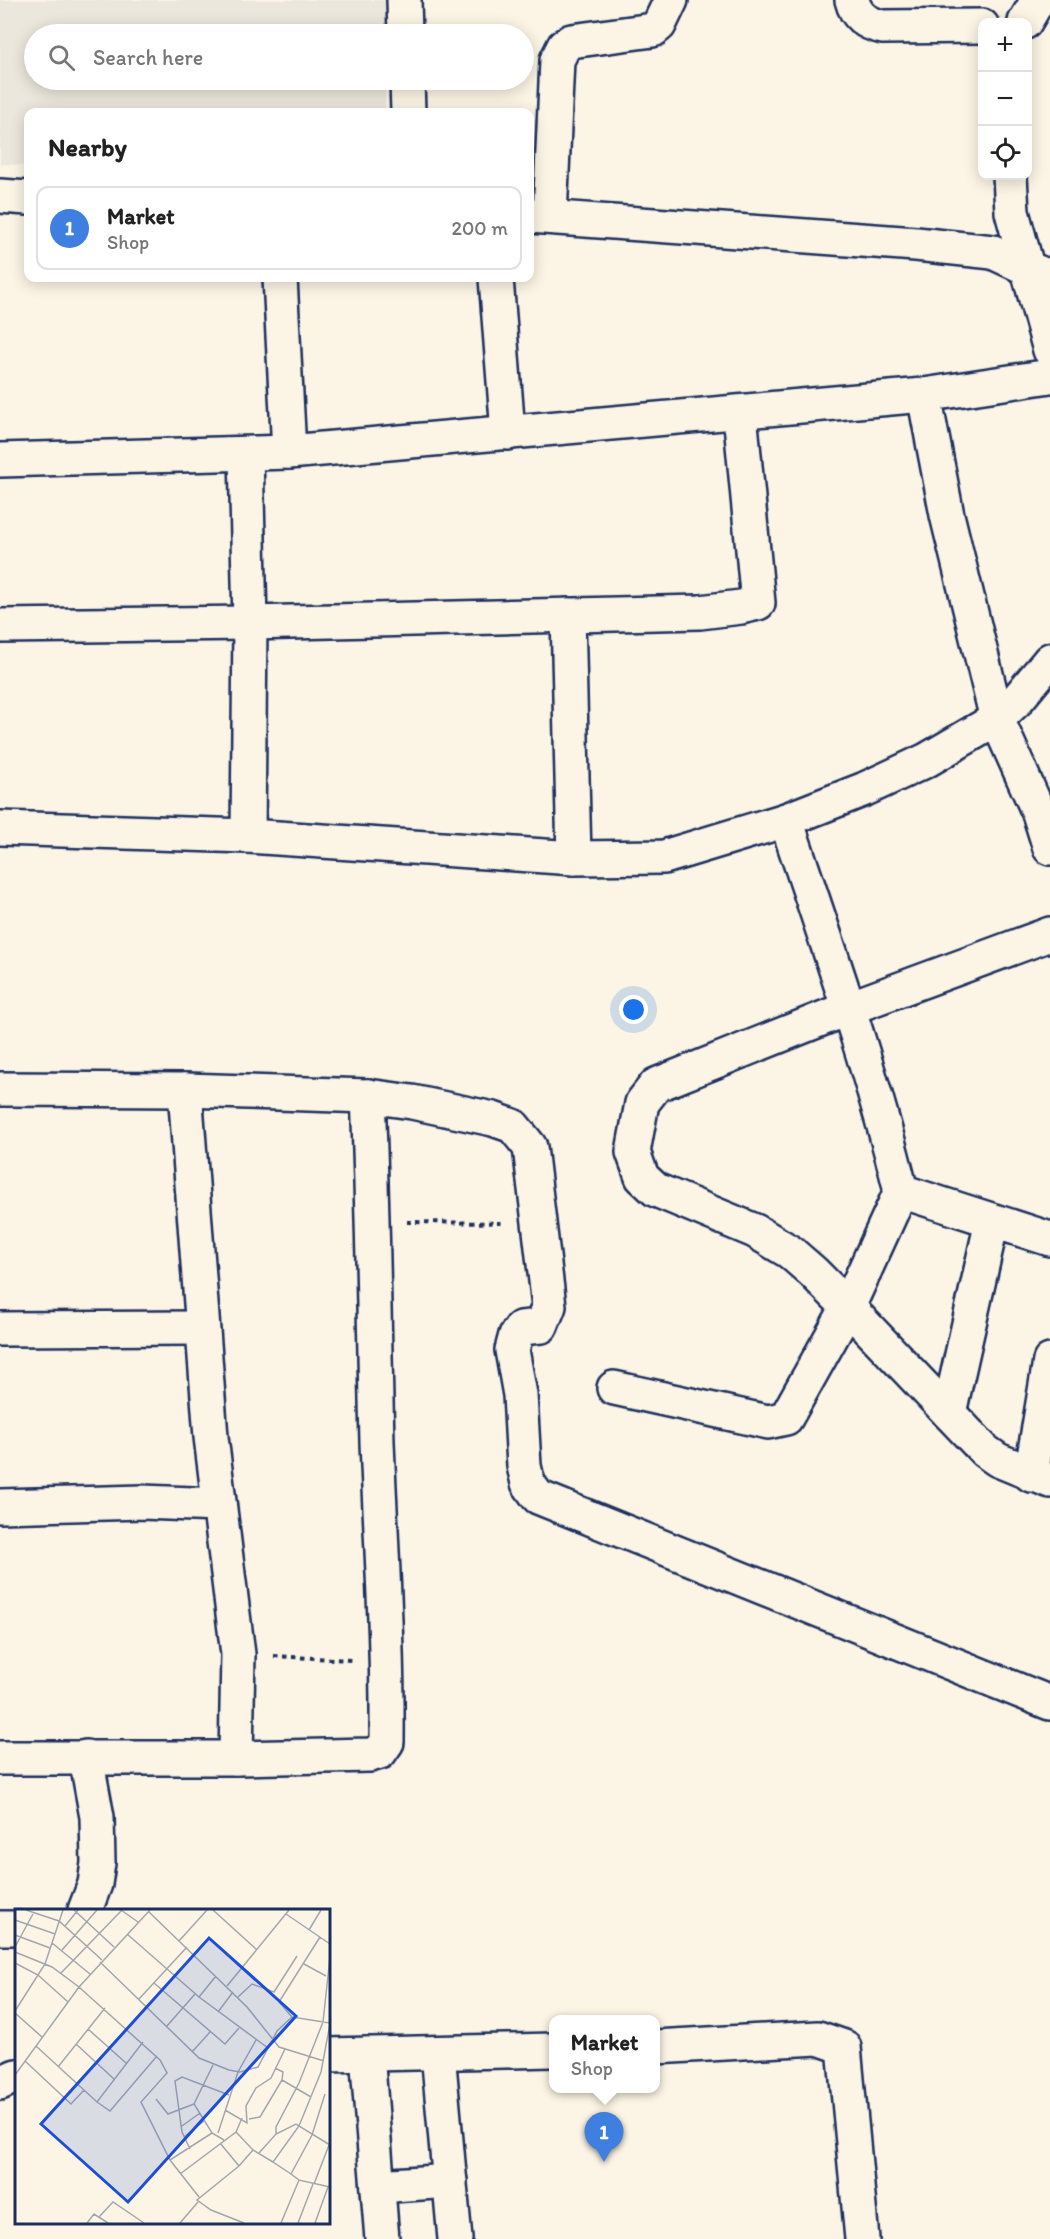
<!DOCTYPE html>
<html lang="en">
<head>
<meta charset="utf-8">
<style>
	:root { --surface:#fff; --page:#f6f6f6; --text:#222; --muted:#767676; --line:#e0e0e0; --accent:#1f6fb2 }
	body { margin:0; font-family:Itim,sans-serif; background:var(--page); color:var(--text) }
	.controls { position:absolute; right:18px; top:18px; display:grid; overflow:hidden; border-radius:12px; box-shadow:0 3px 15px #0003 }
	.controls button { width:54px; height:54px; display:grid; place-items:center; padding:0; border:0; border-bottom:2px solid var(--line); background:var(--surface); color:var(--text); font:30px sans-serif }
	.you { position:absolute; left:634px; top:1010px; width:21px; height:21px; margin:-15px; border:4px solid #fff; border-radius:50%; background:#1a73e8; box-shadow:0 0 0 9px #1a73e833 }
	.badge { display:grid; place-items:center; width:39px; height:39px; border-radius:50%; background:var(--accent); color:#fff; font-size:20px; font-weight:700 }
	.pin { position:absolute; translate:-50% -50px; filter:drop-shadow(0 2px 3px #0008) }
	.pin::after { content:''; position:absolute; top:32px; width:21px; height:18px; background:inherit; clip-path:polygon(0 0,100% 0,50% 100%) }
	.popup { position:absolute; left:549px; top:2015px; width:111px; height:78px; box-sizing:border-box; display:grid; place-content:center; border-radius:12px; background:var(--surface); filter:drop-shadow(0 2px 4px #0005); font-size:20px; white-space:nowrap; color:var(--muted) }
	.popup b { font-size:22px; color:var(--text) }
	.popup::after { content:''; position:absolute; left:50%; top:100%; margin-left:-12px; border:12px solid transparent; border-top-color:var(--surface) }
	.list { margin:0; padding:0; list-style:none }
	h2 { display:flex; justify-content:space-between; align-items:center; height:78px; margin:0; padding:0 24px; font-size:26px }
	h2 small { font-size:20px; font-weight:400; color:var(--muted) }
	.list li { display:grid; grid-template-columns:39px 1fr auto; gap:18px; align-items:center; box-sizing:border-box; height:84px; margin:0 12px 12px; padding:0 12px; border:2px solid var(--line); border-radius:12px }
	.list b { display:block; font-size:22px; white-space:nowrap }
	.list p { margin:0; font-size:20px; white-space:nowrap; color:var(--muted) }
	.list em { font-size:20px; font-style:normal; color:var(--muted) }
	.icon { flex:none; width:33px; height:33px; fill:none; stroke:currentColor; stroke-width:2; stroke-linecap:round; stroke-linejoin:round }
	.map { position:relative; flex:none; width:1050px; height:2239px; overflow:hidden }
	.search { position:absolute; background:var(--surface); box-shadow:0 3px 15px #0003; left:24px; top:24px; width:510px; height:66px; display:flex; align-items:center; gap:15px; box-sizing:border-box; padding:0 21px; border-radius:33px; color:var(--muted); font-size:22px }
	.panel { position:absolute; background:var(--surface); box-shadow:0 3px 15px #0003; left:24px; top:108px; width:510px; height:174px; border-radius:12px }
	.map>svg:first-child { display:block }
	.built { fill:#ece7dc }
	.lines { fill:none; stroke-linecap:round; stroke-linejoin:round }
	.minor-casing { stroke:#1b2f5e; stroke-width:38 }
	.path { stroke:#1b2f5e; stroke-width:4; stroke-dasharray:4.5 4.5; stroke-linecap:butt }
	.minor { stroke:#fcf5e5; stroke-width:33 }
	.inset-road { fill:none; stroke:#a2a6af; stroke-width:1.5 }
	.view { fill:#1d4ed8; fill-opacity:0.15; stroke:#1d4ed8; stroke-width:3 }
	.inset-edge { fill:none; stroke:#1b2f5e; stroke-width:3 }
</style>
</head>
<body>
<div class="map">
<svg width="1050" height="2239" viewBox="0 0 1050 2239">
	<rect width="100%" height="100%" fill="#fcf5e5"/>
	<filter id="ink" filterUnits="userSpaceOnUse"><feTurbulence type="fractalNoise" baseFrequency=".0167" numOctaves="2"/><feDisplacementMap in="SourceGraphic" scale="12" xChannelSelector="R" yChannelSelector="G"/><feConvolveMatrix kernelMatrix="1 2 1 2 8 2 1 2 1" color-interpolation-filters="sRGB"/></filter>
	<g filter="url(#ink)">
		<polygon class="built" points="0,0 386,0 386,34 34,34 34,80 385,80 385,112 28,112 28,166 0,164"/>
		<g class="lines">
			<defs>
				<g id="minor">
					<polyline points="404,0 405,34"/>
					<path d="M852,0C856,16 867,24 883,27L982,26"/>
					<polyline points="1025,22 1038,0"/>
					<polyline points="407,80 408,112"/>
					<polyline points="1010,176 1012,212 1050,350"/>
					<polyline points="0,196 28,198"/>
					<polyline points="530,216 916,244 993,252 1029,269 1050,277"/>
					<polyline points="550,217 557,60 564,46 571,41 653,30 659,25 671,0"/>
					<polyline points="280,278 289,452"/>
					<polyline points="496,278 508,433"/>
					<polyline points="924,395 947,515 997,719 1039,813 1050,848"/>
					<polyline points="246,454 250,623 248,836"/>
					<polyline points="0,460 289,452 924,395 1050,376"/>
					<polyline points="568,615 574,858"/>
					<polyline points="0,626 250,623 700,612 741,607 758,603 740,413"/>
					<path d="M786,820C827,943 870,1065 901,1191L1050,1239"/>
					<polyline points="0,828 248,836 574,858 664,857 786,820 865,789 927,760 997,719 1016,701 1050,660"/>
					<polyline points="1050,934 849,1008 656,1085 642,1103 633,1152 642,1177 656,1190 755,1231 790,1252 813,1272 848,1307 985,1451 998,1460 1050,1481"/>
					<polyline points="0,1089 185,1090 368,1096 412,1102 493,1119 513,1126 530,1147 549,1306 541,1326 521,1328 516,1335 512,1350 520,1395 524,1466 528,1483 538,1497 1050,1703"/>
					<polyline points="0,1329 201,1328"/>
					<polyline points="614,1388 768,1422 786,1418 848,1307 901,1191"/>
					<polyline points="949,1413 992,1221"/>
					<polyline points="1031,1475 1050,1361"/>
					<polyline points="0,1506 142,1502 219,1505"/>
					<polyline points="0,1758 236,1758 238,1654 211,1437 185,1090"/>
					<path d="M236,1758L370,1755L380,1752L387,1742C388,1642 381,1542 377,1442C374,1327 373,1212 368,1096"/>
					<polyline points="85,1910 95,1884 98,1863 97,1817 86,1757"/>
					<polyline points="0,1928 16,1928"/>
					<polyline points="655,2047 818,2038 844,2047 862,2239"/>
					<polyline points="438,2053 455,2239"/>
					<polyline points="367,2054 382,2239"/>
					<polyline points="328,2055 553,2050"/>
					<polyline points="0,2083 16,2076"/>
					<polyline points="378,2186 450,2181"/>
				</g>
			</defs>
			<use href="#minor" class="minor-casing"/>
			<g class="path">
				<polyline points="407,1222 505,1223"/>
				<polyline points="274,1656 351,1660"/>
			</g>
			<use href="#minor" class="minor"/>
		</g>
	</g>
	<g transform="translate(15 1909)">
		<rect width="315" height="315" fill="#fcf5e5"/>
		<path class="inset-road" d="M11,1L44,12L87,51M59,1L99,38M106,1L123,13M198,1L242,41M134,3L232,98L264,138L309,152M271,5L315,35M0,11L40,25M50,17L63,1M294,21L306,1M112,25L184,88L253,139M0,26L35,39M164,32L192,1M37,34L75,65M0,38L19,3M47,41L82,1M0,43L37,58L64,78L145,151L152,164L126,193L155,251L184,288M85,53L184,149L214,161L225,163L243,158L262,122L277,108L315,114M0,54L23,66L53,93M289,55L311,67M46,64L107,1M139,74L210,135L224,119M212,77L274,1M184,88L201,67M223,88L237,75L259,83L282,47M124,90L172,38M0,102L30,55L48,1M203,103L218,83M0,104L27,128M277,108L264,93L305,28M152,117L180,85M73,120L111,154M61,135L99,170M21,137L82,193L128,133M177,143L195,123M10,152L56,195L69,181M198,156L179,195L197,224L209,231M43,158L90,99M0,166L64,78L135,1M267,171L296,188M141,190L153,205L179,195M82,193L95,202L142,147M210,201L232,214L231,197L241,179L256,169L270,140M234,210L245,208L267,171L268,163L260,159M167,217L185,204M221,223L238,241L258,253M203,224L223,163L241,131M261,225V218L284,174L308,113L315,48M169,228L189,212M205,234L224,257L182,291L196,301L229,314M175,240L167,223L160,172L167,168L214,186M244,244L261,225L281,215L315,236M155,251L197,224M224,257L238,241M165,265L221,223L227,209M276,265L258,253L284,217L306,163L315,115M284,271L276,265L297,226L310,185M299,275L314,236M84,308L98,293L129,314M72,314L79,305L93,314M165,314L183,293M266,314L284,271L315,278M283,314L298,275M300,314L313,278"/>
		<path class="view" d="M194,29L281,107L113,293L26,215Z"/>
		<rect width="315" height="315" class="inset-edge"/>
	</g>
</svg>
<div class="controls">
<button>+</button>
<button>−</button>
<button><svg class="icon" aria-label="locate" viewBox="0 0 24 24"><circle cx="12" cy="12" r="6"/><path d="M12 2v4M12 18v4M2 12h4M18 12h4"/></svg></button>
</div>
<div class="you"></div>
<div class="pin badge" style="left:604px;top:2162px;background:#3f7fe0">1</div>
<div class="popup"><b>Market</b>Shop</div>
<div class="search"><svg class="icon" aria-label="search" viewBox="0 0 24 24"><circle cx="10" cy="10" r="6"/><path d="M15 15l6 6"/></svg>Search here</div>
<section class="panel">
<h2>Nearby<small></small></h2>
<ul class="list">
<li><span class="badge" style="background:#3f7fe0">1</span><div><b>Market</b><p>Shop</p></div><em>200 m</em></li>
</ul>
</section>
</div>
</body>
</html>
